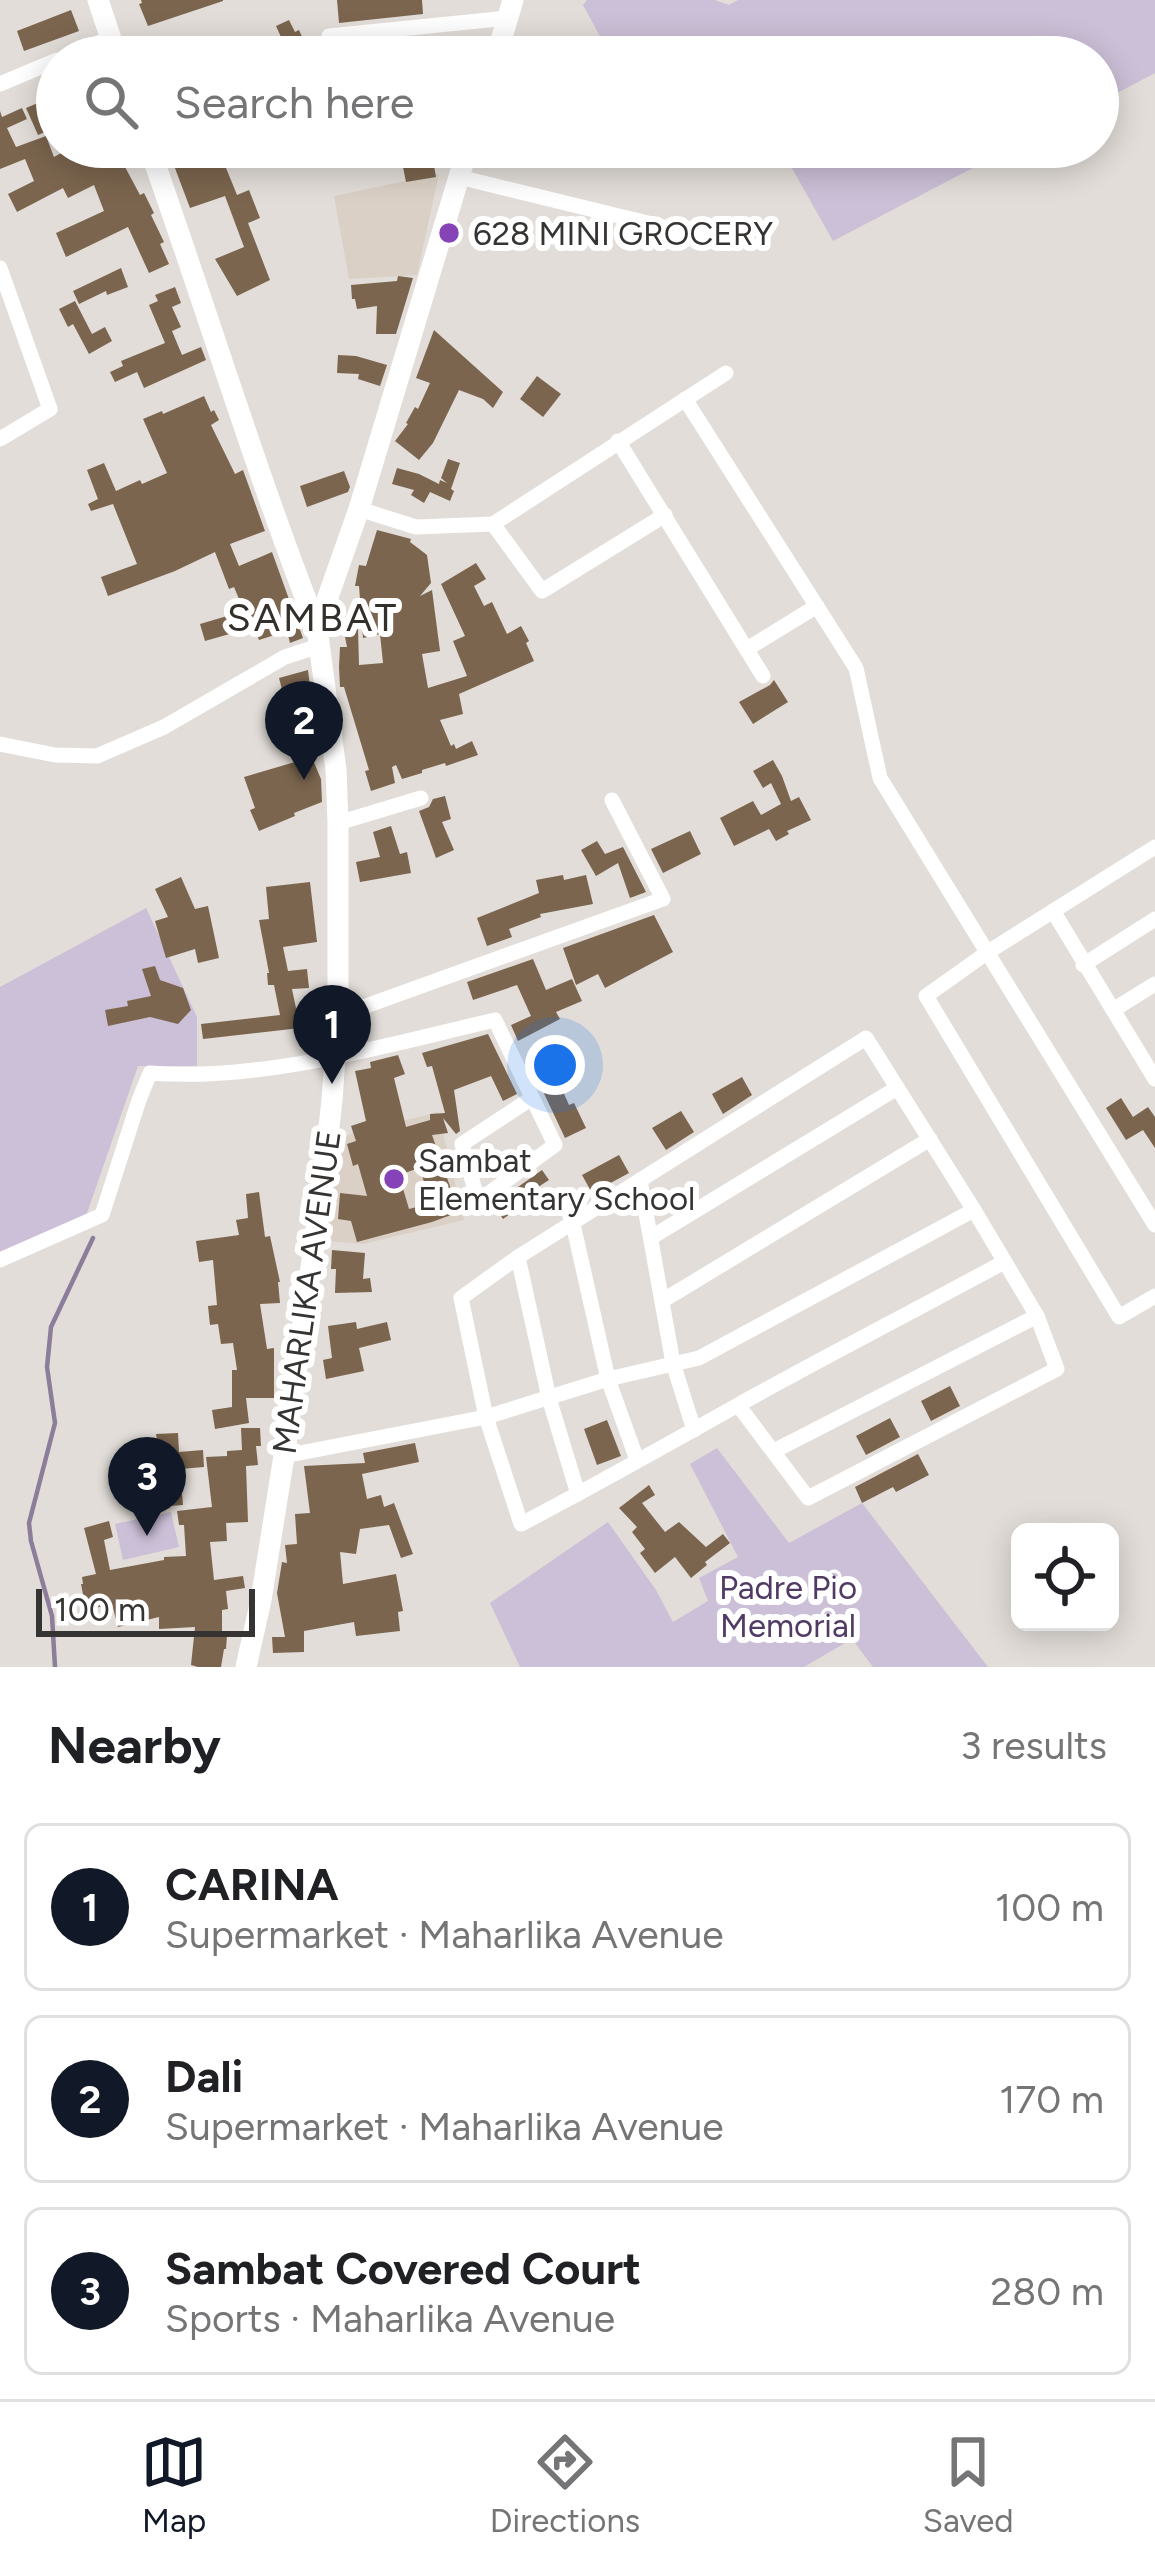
<!DOCTYPE html>
<html lang="en">
<head>
<meta charset="utf-8">
<style>
	:root { --surface:#fff; --page:#f6f6f6; --text:#202124; --muted:#757577; --line:#e0e0e0; --accent:#111827 }
	body { margin:0; font-family:Figtree,sans-serif; background:var(--page); color:var(--text) }
	.controls { position:absolute; right:36px; bottom:36px; display:grid; overflow:hidden; border-radius:18px; box-shadow:0 6px 30px #0003 }
	.controls button { width:108px; height:108px; display:grid; place-items:center; padding:0; border:0; border-bottom:3px solid var(--line); background:var(--surface); color:var(--text); font:60px sans-serif }
	.scale { position:absolute; left:36px; bottom:30px; width:219px; box-sizing:border-box; padding-left:12px; border:6px solid #363432; border-top:0; font-size:33px; line-height:42px; white-space:nowrap; color:#363432; -webkit-text-stroke:9px #fff; paint-order:stroke }
	.you { position:absolute; left:555px; top:1065px; width:42px; height:42px; margin:-30px; border:9px solid #fff; border-radius:50%; background:#1a73e8; box-shadow:0 0 0 18px #1a73e833 }
	.badge { display:grid; place-items:center; width:78px; height:78px; border-radius:50%; background:var(--accent); color:#fff; font-size:39px; font-weight:700 }
	.pin { position:absolute; translate:-50% -99px; filter:drop-shadow(0 3px 6px #0008) }
	.pin::after { content:''; position:absolute; top:63px; width:42px; height:36px; background:inherit; clip-path:polygon(0 0,100% 0,50% 100%) }
	.list { margin:0; padding:0; list-style:none }
	h2 { display:flex; justify-content:space-between; align-items:center; height:156px; margin:0; padding:0 48px; font-size:51px }
	h2 small { font-size:39px; font-weight:400; color:var(--muted) }
	.list li { display:grid; grid-template-columns:78px 1fr auto; gap:36px; align-items:center; box-sizing:border-box; height:168px; margin:0 24px 24px; padding:0 24px; border:3px solid var(--line); border-radius:18px }
	.list b { display:block; font-size:45px; white-space:nowrap }
	.list p { margin:0; font-size:39px; white-space:nowrap; color:var(--muted) }
	.list em { font-size:39px; font-style:normal; color:var(--muted) }
	.icon { flex:none; width:66px; height:66px; fill:none; stroke:currentColor; stroke-width:2; stroke-linecap:round; stroke-linejoin:round }
	.map { position:relative; flex:none; width:1155px; height:1667px; overflow:hidden }
	.search { position:absolute; background:var(--surface); box-shadow:0 6px 30px #0003; left:36px; right:36px; top:36px; height:132px; display:flex; align-items:center; gap:30px; box-sizing:border-box; padding:0 42px; border-radius:66px; color:var(--muted); font-size:45px }
	.sheet { height:732px; background:var(--surface) }
	nav { display:flex; justify-content:space-around; align-items:center; box-sizing:border-box; height:168px; border-top:3px solid var(--line); background:var(--surface); font-size:33px; color:var(--muted) }
	nav a { display:grid; justify-items:center; gap:6px }
	nav .on { color:var(--accent) }
	.map>svg:first-child { display:block }
	.built { fill:#dad0c5 }
	.green { fill:#ccc0d8 }
	.lines { fill:none; stroke-linecap:round; stroke-linejoin:round }
	.stream { stroke:#8c7e9a; stroke-width:4.5 }
	.building { fill:#7b654e; fill-rule:evenodd }
	.street { stroke:#fff; stroke-width:15 }
	.secondary { stroke:#fff; stroke-width:21 }
	.poi-dot { fill:#8643b7; stroke:#fff; stroke-width:4.5 }
	.labels { text-anchor:middle; stroke-width:12; stroke-linejoin:round; paint-order:stroke }
	.poi-label { font-size:33px; fill:#363432; stroke:#fff; text-anchor:start }
	.street-label { font-size:33px; fill:#363432; stroke:#fff }
	.park-label { font-size:33px; fill:#513b65; stroke:#fff }
	.quarter-label { font-size:39px; letter-spacing:3px; fill:#33302c; stroke:#fff }
</style>
</head>
<body>
<div class="map">
<svg width="1155" height="1667" viewBox="0 0 1155 1667">
	<rect width="100%" height="100%" fill="#e2ddd8"/>
	<g class="built">
		<polygon points="439,174 417,275 349,279 334,196"/>
		<polygon points="438,1112 464,1220 363,1244 327,1241 339,1137"/>
	</g>
	<g class="green">
		<polygon points="587,0 715,0 729,5 738,0 1155,0 1155,73 1098,103 1098,57 662,57 602,40 583,5"/>
		<polygon points="780,147 1013,147 833,241"/>
		<polygon points="146,908 197,1017 197,1066 138,1066 86,1216 0,1254 0,987"/>
		<polygon points="717,1448 789,1543 862,1503 988,1667 873,1667 852,1639 804,1667 520,1667 490,1603 608,1522 656,1590 673,1622 708,1601 699,1578 738,1557 690,1464"/>
		<polygon points="171,1512 179,1547 123,1560 115,1524"/>
	</g>
	<g class="lines">
		<polyline class="stream" points="55,1667 52,1616 31,1541 29,1523 55,1423 47,1367 51,1327 93,1238"/>
	</g>
	<g class="building">
		<polygon points="141,0 223,0 223,1 148,26 139,4 142,3"/>
		<polygon points="337,0 422,0 423,14 339,23"/>
		<polygon points="71,10 79,31 24,51 17,31"/>
		<polygon points="289,20 295,32 299,30 308,50 292,57 283,57 275,40 281,37 276,26"/>
		<polygon points="424,38 425,54 402,56 402,48 374,48 375,57 354,57 352,46"/>
		<polygon points="57,95 57,127 38,135 26,108"/>
		<polygon points="22,108 27,119 7,128 16,147 46,136 54,157 72,147 102,147 106,155 124,147 131,161 124,165 140,195 144,193 154,213 151,215 164,242 160,244 169,264 149,273 128,227 66,257 56,233 104,211 94,185 68,198 63,188 17,212 8,194 34,181 25,159 0,169 0,111 2,117"/>
		<polygon points="167,147 261,147 224,163 237,195 249,190 260,218 248,223 270,280 237,296 215,259 244,247 225,196 190,208"/>
		<polygon points="431,148 436,177 406,182 403,167 394,168 392,155"/>
		<polygon points="121,268 128,287 107,295 106,291 79,304 73,291"/>
		<polygon points="398,276 413,278 396,334 376,334 377,306 357,309 355,299 352,299 351,285 397,281"/>
		<polygon points="175,287 181,303 172,307 181,327 172,331 182,355 201,347 206,360 144,388 137,372 115,382 110,372 123,366 121,361 165,343 149,305 158,301 155,295"/>
		<polygon points="75,301 92,334 105,327 112,341 89,354 73,324 68,327 59,309"/>
		<polygon points="434,330 503,392 493,408 483,399 459,390 433,443 419,460 395,441 408,424 406,423 415,407 418,409 430,383 416,378"/>
		<polygon points="338,355 356,356 387,365 380,386 358,379 359,374 337,373"/>
		<polygon points="537,376 561,394 543,417 520,399"/>
		<polygon points="204,396 211,412 214,410 219,420 211,425 235,474 243,470 265,531 230,544 239,566 272,552 303,638 290,643 287,631 259,640 254,627 205,641 200,624 244,611 234,587 229,589 215,552 175,571 108,596 101,577 137,564 113,504 91,511 88,504 98,499 87,470 104,463 116,491 140,480 142,484 167,473 143,419 162,411 163,414"/>
		<polygon points="448,459 460,463 451,489 454,491 450,501 430,492 424,503 411,495 414,490 392,484 397,468 419,474 439,484 440,480 447,483 441,478"/>
		<polygon points="344,471 350,487 348,492 307,507 300,486"/>
		<polygon points="377,530 411,539 410,542 427,555 431,583 420,596 432,590 440,651 422,654 428,688 467,676 453,641 465,636 441,584 476,563 486,579 474,586 484,606 492,602 507,634 521,626 529,641 526,643 534,661 459,694 463,714 440,720 451,746 454,744 456,749 472,741 478,755 446,766 445,763 422,770 422,773 402,779 396,765 392,767 395,783 371,791 365,771 369,770 344,687 340,687 339,667 340,647 347,647 344,632 358,629 359,665 383,663 380,634 363,638 359,586 355,586 359,565 366,566"/>
		<polygon points="308,670 318,751 310,753 321,779 322,802 294,813 295,816 259,831 250,810 255,808 244,777 295,762 290,740 295,739 287,701 285,701 279,678"/>
		<polygon points="774,680 788,702 753,724 739,702 770,685"/>
		<polygon points="773,760 782,776 791,801 799,797 811,820 787,831 789,834 776,841 769,829 734,846 720,818 753,801 761,815 781,804 771,783 763,788 753,771"/>
		<polygon points="445,796 451,819 442,822 454,850 436,858 419,811 429,807 433,799"/>
		<polygon points="391,826 400,854 407,852 411,873 360,882 356,862 380,857 373,832"/>
		<polygon points="690,831 701,854 663,873 651,849"/>
		<polygon points="597,841 605,854 623,847 646,892 630,898 618,863 596,876 581,850"/>
		<polygon points="563,875 564,880 586,875 593,904 540,914 541,917 509,929 512,937 487,946 477,918 539,893 536,880"/>
		<polygon points="181,877 195,909 208,906 219,958 198,963 195,949 166,958 155,921 168,917 155,889"/>
		<polygon points="310,882 317,942 283,947 288,971 307,969 309,988 292,989 297,1013 316,1010 318,1026 203,1039 201,1024 280,1015 274,985 268,985 267,973 269,973 259,920 269,919 266,887"/>
		<polygon points="654,915 673,952 605,988 598,974 576,985 563,948"/>
		<polygon points="533,959 546,990 572,979 582,1001 556,1012 560,1019 518,1041 511,1025 531,1016 517,985 473,1000 467,982"/>
		<polygon points="155,966 160,980 183,988 191,1010 178,1024 150,1017 108,1026 105,1010 128,1006 127,1001 151,996 142,969"/>
		<path d="M488,1034L517,1094L503,1101L491,1076L454,1090L460,1131L456,1134L443,1118L448,1133L432,1135L459,1212L432,1222L357,1242L351,1221L338,1219L340,1193L367,1196L358,1164L353,1166L347,1144L356,1141L351,1126L366,1121L355,1071L371,1068L370,1062L398,1055L405,1074L394,1078L406,1127L430,1120V1114L445,1113L432,1066L427,1067L422,1053ZM419,1168L432,1203L409,1209L399,1175Z"/>
		<polygon points="742,1077 752,1095 723,1114 712,1094"/>
		<polygon points="557,1078 569,1105 574,1103 586,1128 565,1138 540,1085"/>
		<polygon points="1121,1098 1133,1117 1148,1107 1155,1117 1155,1148 1143,1130 1126,1140 1106,1108"/>
		<polygon points="681,1111 694,1132 666,1150 652,1128"/>
		<polygon points="619,1155 629,1173 592,1193 582,1175"/>
		<polygon points="542,1170 549,1180 526,1195 530,1200 503,1219 494,1204"/>
		<polygon points="259,1192 265,1237 270,1236 280,1282 278,1282 280,1303 260,1304 267,1349 274,1348 274,1398 246,1398 249,1423 215,1429 212,1410 232,1407 232,1370 237,1370 233,1343 221,1344 218,1324 210,1325 208,1306 217,1305 213,1260 199,1262 196,1241 239,1235 236,1220 248,1218 246,1194"/>
		<polygon points="332,1250 365,1253 363,1279 370,1278 372,1292 335,1293 336,1269 331,1269"/>
		<polygon points="356,1322 357,1329 387,1322 391,1340 359,1348 364,1371 326,1379 323,1360 332,1358 328,1326"/>
		<polygon points="950,1386 960,1406 931,1421 921,1401"/>
		<polygon points="890,1418 900,1437 866,1455 856,1436"/>
		<polygon points="607,1420 621,1456 597,1465 584,1429"/>
		<polygon points="241,1428 260,1428 261,1446 256,1446 258,1465 246,1466 248,1522 226,1523 227,1541 210,1542 214,1580 243,1576 245,1588 226,1591 228,1609 222,1610 222,1635 227,1635 226,1649 224,1649 221,1667 198,1667 191,1665 195,1627 159,1629 159,1617 118,1627 112,1604 86,1610 81,1584 83,1584 82,1577 96,1574 84,1528 109,1521 113,1537 104,1540 110,1570 164,1560 164,1557 186,1556 184,1525 179,1525 177,1511 212,1507 206,1457 227,1456 227,1451 242,1450"/>
		<polygon points="178,1433 179,1452 203,1450 204,1467 180,1469 183,1505 169,1506 166,1470 162,1470 156,1434"/>
		<polygon points="415,1443 419,1462 362,1474 367,1499 381,1495 384,1507 394,1503 413,1554 401,1558 389,1525 360,1529 356,1554 340,1552 343,1584 396,1574 403,1611 398,1612 400,1631 356,1636 354,1622 304,1631 304,1652 273,1653 272,1637 285,1637 277,1593 282,1562 287,1563 285,1545 297,1544 295,1514 310,1513 304,1466 365,1463 363,1453"/>
		<polygon points="918,1454 929,1475 896,1492 893,1487 862,1503 855,1487"/>
		<polygon points="649,1485 655,1495 642,1503 665,1532 679,1522 706,1547 723,1534 730,1543 705,1562 707,1565 691,1578 675,1557 655,1573 640,1553 645,1549 632,1532 637,1527 619,1508"/>
	</g>
	<g class="lines">
		<g class="street">
			<polyline points="329,36 508,18"/>
			<polyline points="65,57 110,38"/>
			<polyline points="0,84 57,60"/>
			<polyline points="459,177 705,237"/>
			<polyline points="0,268 50,409 0,439"/>
			<polyline points="685,399 856,668 880,778 1155,1225"/>
			<polyline points="618,441 763,676"/>
			<polyline points="359,509 416,527 493,524 726,373"/>
			<polyline points="493,524 542,591 665,515"/>
			<polyline points="747,649 817,606"/>
			<polyline points="0,744 55,755 97,756 164,727 285,657 319,646"/>
			<polyline points="338,823 421,798"/>
			<polyline points="1155,847 988,952 926,996 1119,1317 1155,1296"/>
			<polyline points="1053,911 1155,1079"/>
			<polyline points="1083,965 1155,919"/>
			<polyline points="1113,1010 1155,984"/>
			<polyline points="338,1016 663,899 612,800"/>
			<polyline points="640,1180 673,1363 694,1430"/>
			<polyline points="573,1224 608,1379 637,1460"/>
			<polyline points="652,1237 897,1088"/>
			<polyline points="518,1257 549,1398 578,1494"/>
			<path d="M0,1260L102,1215L139,1100L150,1073C261,1082 387,1045 495,1020L555,1145L478,1201L462,1144L532,1098"/>
			<polyline points="662,1301 930,1139"/>
			<path d="M738,1405L808,1498L1057,1369L1037,1316L974,1210L866,1038L518,1257L461,1298L486,1417L521,1524C594,1486 666,1445 738,1405C826,1356 916,1310 1004,1262"/>
			<polyline points="774,1451 1037,1316"/>
			<polyline points="284,1456 486,1417 608,1379 699,1358 974,1210"/>
		</g>
		<g class="secondary">
			<polyline points="98,0 117,57"/>
			<polyline points="496,57 513,0"/>
			<path d="M149,147C206,307 255,470 317,628"/>
			<polyline points="246,1667 261,1600 284,1456 322,1190 332,1100 338,1016 338,823 336,770 317,628 359,509 468,147"/>
		</g>
	</g>
	<g class="poi-dot">
		<circle cx="449" cy="233" r="12"/>
		<circle cx="394" cy="1179" r="12"/>
	</g>
	<g class="labels">
		<g class="poi-label">
			<text x="473" y="245">628 MINI GROCERY</text>
			<text x="418" y="1172">Sambat<tspan x="418" dy="38">Elementary School</tspan></text>
		</g>
		<g class="street-label">
			<text transform="translate(306 1292) rotate(-82)" y="12">MAHARLIKA AVENUE</text>
		</g>
		<g class="park-label">
			<text x="788" y="1599">Padre Pio<tspan x="788" dy="38">Memorial</tspan></text>
		</g>
		<g class="quarter-label">
			<text x="313" y="631">SAMBAT</text>
		</g>
	</g>
</svg>
<div class="controls">
<button><svg class="icon" aria-label="locate" viewBox="0 0 24 24"><circle cx="12" cy="12" r="6"/><path d="M12 2v4M12 18v4M2 12h4M18 12h4"/></svg></button>
</div>
<div class="scale">100 m</div>
<div class="you"></div>
<div class="pin badge" style="left:332px;top:1084px">1</div>
<div class="pin badge" style="left:304px;top:780px">2</div>
<div class="pin badge" style="left:147px;top:1536px">3</div>
<div class="search"><svg class="icon" aria-label="search" viewBox="0 0 24 24"><circle cx="10" cy="10" r="6"/><path d="M15 15l6 6"/></svg>Search here</div>
</div>
<section class="sheet">
<h2>Nearby<small>3 results</small></h2>
<ul class="list">
<li><span class="badge">1</span><div><b>CARINA</b><p>Supermarket · Maharlika Avenue</p></div><em>100 m</em></li>
<li><span class="badge">2</span><div><b>Dali</b><p>Supermarket · Maharlika Avenue</p></div><em>170 m</em></li>
<li><span class="badge">3</span><div><b>Sambat Covered Court</b><p>Sports · Maharlika Avenue</p></div><em>280 m</em></li>
</ul>
</section>
<nav>
<a class="on"><svg class="icon" aria-label="map" viewBox="0 0 24 24"><path d="M3 6l6-2 6 2 6-2v14l-6 2-6-2-6 2zM9 4v14M15 6v14"/></svg>Map</a>
<a><svg class="icon" aria-label="directions" viewBox="0 0 24 24"><path d="M12 3l9 9-9 9-9-9zM9 14v-3h6M13 9l2 2-2 2"/></svg>Directions</a>
<a><svg class="icon" aria-label="saved" viewBox="0 0 24 24"><path d="M7 4h10v16l-5-4-5 4z"/></svg>Saved</a>
</nav>
</body>
</html>
